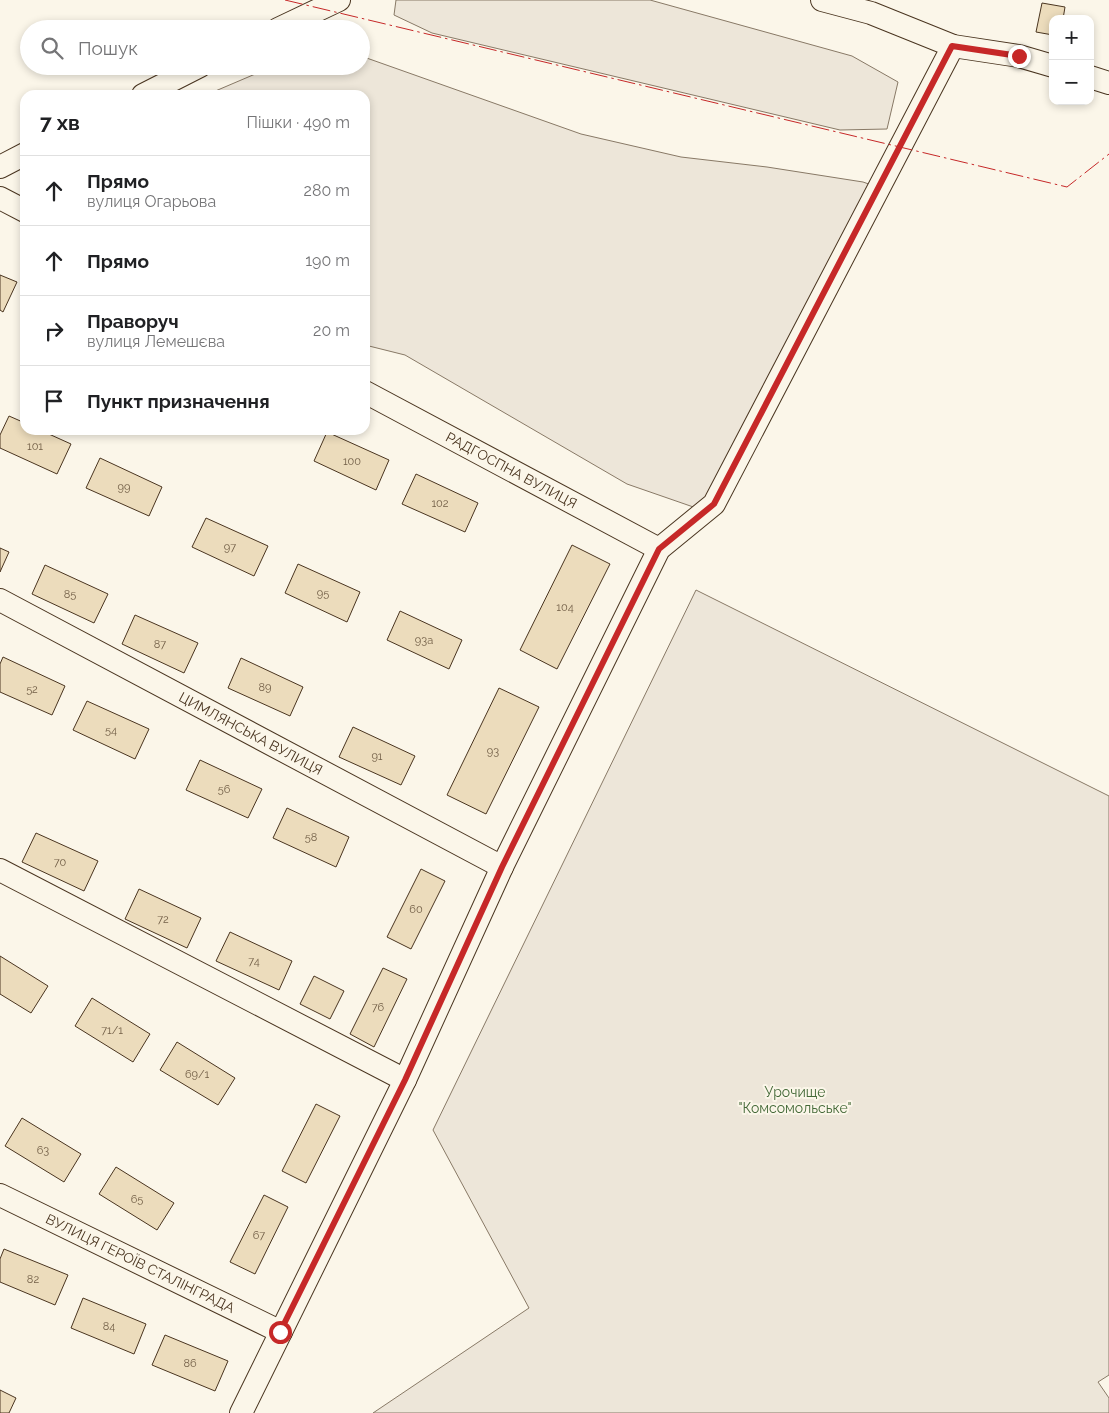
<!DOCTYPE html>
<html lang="uk">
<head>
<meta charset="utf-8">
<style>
	:root { --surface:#fff; --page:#f6f6f6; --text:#202124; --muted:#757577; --line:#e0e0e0 }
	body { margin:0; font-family:Raleway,sans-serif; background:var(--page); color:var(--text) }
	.controls { position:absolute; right:15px; top:15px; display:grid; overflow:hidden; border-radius:10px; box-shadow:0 2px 8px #0003 }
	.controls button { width:45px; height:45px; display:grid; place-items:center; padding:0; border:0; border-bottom:1px solid var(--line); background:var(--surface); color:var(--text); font:25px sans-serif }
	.stop { position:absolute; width:15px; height:15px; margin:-11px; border:4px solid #c62828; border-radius:50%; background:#fff }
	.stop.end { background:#c62828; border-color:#fff; box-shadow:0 1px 5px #0008 }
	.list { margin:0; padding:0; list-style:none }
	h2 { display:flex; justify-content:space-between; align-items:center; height:65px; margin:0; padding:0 20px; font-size:21px }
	h2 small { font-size:16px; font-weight:400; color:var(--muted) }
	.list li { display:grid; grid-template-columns:32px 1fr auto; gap:15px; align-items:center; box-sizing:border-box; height:70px; padding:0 20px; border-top:1px solid var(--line) }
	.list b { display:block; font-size:19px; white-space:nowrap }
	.list p { margin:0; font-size:16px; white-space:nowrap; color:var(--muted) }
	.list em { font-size:16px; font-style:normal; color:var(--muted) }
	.icon { flex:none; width:28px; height:28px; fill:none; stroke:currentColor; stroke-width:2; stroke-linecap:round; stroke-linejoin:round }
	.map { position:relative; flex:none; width:1109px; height:1413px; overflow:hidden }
	.search { position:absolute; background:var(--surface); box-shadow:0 2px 8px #0003; left:20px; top:20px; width:350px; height:55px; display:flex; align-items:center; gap:12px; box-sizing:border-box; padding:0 18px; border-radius:28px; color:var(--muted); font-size:19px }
	.panel { position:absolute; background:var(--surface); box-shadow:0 2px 8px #0003; left:20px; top:90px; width:350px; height:345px; border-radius:15px }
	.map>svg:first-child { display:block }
	.green { fill:#ede6d9; stroke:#887966 }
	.building { fill:#ecdcbc; stroke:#4a3520 }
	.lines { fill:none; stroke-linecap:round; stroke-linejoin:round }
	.minor-casing { stroke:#4a3520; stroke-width:24 }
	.minor { stroke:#fbf6e9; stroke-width:22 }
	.power { stroke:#c62828; stroke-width:1; stroke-dasharray:18 4 2.5 4; stroke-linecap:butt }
	.route { stroke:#c62828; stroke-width:6 }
	.labels { text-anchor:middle; stroke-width:4; stroke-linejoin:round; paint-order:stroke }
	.number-label { font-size:11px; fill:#725f47 }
	.street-label { font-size:14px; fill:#4a3520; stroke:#fbf6e9 }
	.park-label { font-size:14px; fill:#436837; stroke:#fbf6e9 }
</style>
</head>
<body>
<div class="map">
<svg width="1109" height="1413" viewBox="0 0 1109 1413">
	<rect width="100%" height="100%" fill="#fbf6e9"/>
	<g class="green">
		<polygon points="396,0 650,0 852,56 898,82 887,129 840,130 432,33 394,15"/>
		<polygon points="361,56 581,134 681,157 767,167 863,182 880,188 702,510 627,484 405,355 365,345 365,95 206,95 274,66 361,66"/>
		<polygon points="696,590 1109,796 1109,1375 1098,1382 1109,1398 1109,1413 373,1413 529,1308 433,1130"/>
	</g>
	<g class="building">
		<polygon points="1042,3 1065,7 1063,19 1053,19 1053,35 1036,32"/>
		<polygon points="0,275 17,282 3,312 0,310"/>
		<polygon points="9,416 25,423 25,430 40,430 71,444 57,474 0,448 0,435"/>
		<polygon points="327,432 389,460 376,490 314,461"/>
		<polygon points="100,458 162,487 149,516 86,488"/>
		<polygon points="416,474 478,503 465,532 402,504"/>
		<polygon points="206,518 268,546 254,576 192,547"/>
		<polygon points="572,545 610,564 557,669 520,650"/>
		<polygon points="0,548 9,552 0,572"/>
		<polygon points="298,564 360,592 347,622 285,593"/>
		<polygon points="45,565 108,594 94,623 32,594"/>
		<polygon points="400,611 462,640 449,669 387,640"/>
		<polygon points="135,615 198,643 184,673 122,644"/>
		<polygon points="3,657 65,686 52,715 0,692 0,664"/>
		<polygon points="241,658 303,687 290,716 228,688"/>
		<polygon points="499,688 539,707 486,814 447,795"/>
		<polygon points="87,701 149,729 135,759 73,730"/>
		<polygon points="353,727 415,756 401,785 339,757"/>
		<polygon points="200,760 262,789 248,818 186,790"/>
		<polygon points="287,808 349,837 336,867 273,838"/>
		<polygon points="36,833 98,861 84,891 22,862"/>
		<polygon points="421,869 445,881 411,949 387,937"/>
		<polygon points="139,889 201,918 187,948 125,919"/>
		<polygon points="230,932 292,961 279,990 216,961"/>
		<polygon points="0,956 48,986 31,1013 0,994"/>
		<polygon points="383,968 407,979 374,1047 350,1034"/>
		<polygon points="314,976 344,991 330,1019 300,1004"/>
		<polygon points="92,998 150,1034 133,1062 75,1026"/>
		<polygon points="177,1042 235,1078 218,1105 160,1070"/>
		<polygon points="316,1104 340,1116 306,1183 282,1171"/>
		<polygon points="22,1118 81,1154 64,1182 5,1146"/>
		<polygon points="116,1167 174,1203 157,1230 99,1194"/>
		<polygon points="264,1195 288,1207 255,1274 230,1262"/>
		<polygon points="4,1249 68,1275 55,1305 0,1282 0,1259"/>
		<polygon points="83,1298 146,1324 134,1354 71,1328"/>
		<polygon points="165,1335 228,1361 215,1391 152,1365"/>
		<polygon points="0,1390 16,1398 9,1413 0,1413"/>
	</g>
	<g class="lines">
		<defs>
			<g id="minor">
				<polyline points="822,0 871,13 953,46 1019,56 1053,66"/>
				<polyline points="278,29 339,0"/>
				<polyline points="1090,77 1109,83"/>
				<polyline points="143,95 200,66"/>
				<polyline points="0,167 25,154"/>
				<polyline points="0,198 25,211"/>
				<path id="s1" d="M365,392L659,549"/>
				<path id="s2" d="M0,600L502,867"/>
				<polyline points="0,870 405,1080"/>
				<path id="s3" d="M0,1195L281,1332"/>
				<polyline points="241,1413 405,1080 502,867 659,549 714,504 953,46"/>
			</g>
		</defs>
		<use href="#minor" class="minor-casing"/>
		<use href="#minor" class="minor"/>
		<polyline class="power" points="285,0 1067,187 1109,154"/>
	</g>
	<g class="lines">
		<polyline class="route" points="280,1332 405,1080 502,867 659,549 714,504 952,46 1019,56"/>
	</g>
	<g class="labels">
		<g class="number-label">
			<text x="35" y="450">101</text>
			<text x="352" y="465">100</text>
			<text x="124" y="491">99</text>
			<text x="440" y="507">102</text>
			<text x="230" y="551">97</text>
			<text x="323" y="597">95</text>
			<text x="70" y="598">85</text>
			<text x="565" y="611">104</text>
			<text x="424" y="644">93а</text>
			<text x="160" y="648">87</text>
			<text x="265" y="691">89</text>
			<text x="32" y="693">52</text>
			<text x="111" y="734">54</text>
			<text x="493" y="755">93</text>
			<text x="377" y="760">91</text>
			<text x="224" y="793">56</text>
			<text x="311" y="841">58</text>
			<text x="60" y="866">70</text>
			<text x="416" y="913">60</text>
			<text x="163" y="923">72</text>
			<text x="254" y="965">74</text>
			<text x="378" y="1011">76</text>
			<text x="112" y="1034">71/1</text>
			<text x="197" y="1078">69/1</text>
			<text x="43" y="1154">63</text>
			<text x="137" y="1203">65</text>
			<text x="259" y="1239">67</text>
			<text x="33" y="1283">82</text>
			<text x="109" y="1330">84</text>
			<text x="190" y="1367">86</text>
		</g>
		<g class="street-label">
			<text dy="5" stroke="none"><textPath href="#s1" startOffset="166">РАДГОСПНА ВУЛИЦЯ</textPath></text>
			<text dy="5" stroke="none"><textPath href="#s2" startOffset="284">ЦИМЛЯНСЬКА ВУЛИЦЯ</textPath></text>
			<text dy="5" stroke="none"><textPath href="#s3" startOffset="156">ВУЛИЦЯ ГЕРОЇВ СТАЛІНГРАДА</textPath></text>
		</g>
		<g class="park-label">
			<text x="795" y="1097">Урочище<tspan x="795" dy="16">"Комсомольське"</tspan></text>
		</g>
	</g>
</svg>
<div class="controls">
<button>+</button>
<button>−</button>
</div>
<div class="stop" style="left:280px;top:1332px"></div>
<div class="stop end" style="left:1019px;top:56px"></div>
<div class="search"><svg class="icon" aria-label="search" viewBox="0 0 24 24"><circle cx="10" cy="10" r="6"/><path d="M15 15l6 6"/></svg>Пошук</div>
<section class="panel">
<h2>7 хв<small>Пішки · 490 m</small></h2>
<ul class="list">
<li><svg class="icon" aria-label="ahead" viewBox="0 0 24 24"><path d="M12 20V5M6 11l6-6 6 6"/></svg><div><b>Прямо</b><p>вулиця Огарьова</p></div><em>280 m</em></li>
<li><svg class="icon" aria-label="ahead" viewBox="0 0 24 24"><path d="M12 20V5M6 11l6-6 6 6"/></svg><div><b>Прямо</b></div><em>190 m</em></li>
<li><svg class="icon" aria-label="right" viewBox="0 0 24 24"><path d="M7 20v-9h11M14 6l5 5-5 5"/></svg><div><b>Праворуч</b><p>вулиця Лемешєва</p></div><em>20 m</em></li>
<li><svg class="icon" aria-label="arrive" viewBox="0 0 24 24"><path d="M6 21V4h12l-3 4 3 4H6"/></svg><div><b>Пункт призначення</b></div></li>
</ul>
</section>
</div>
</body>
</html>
